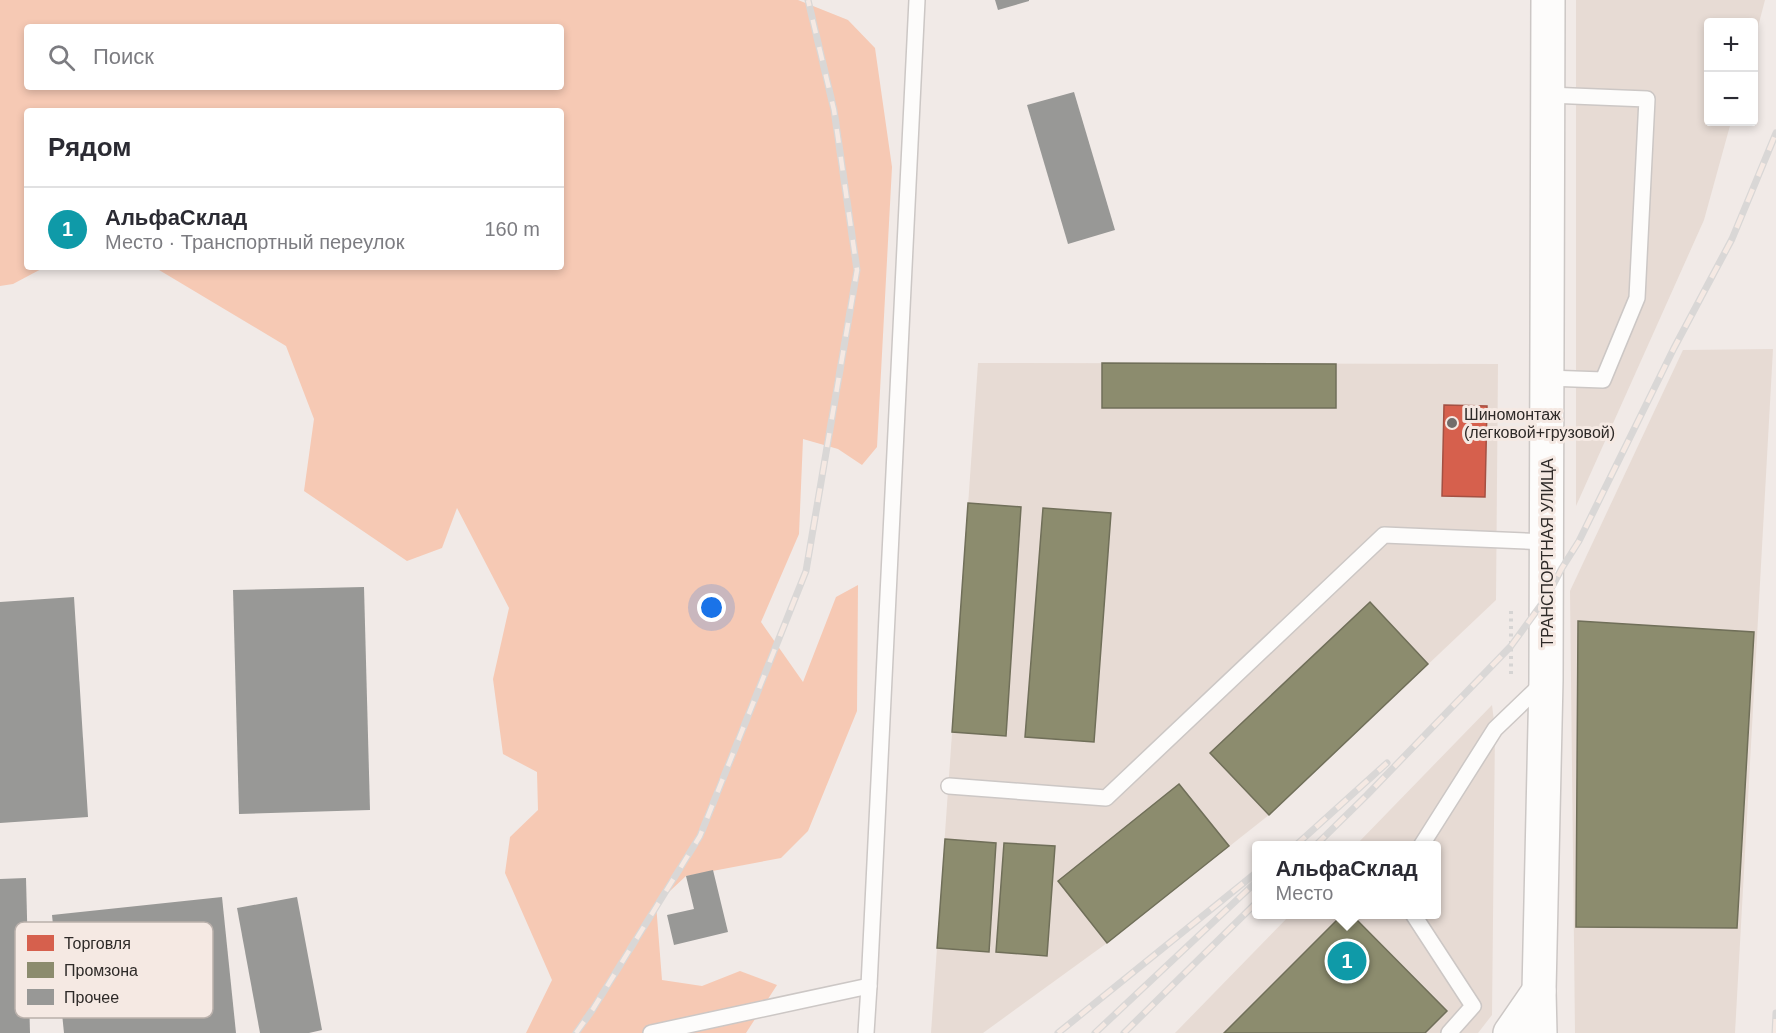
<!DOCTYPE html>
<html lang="ru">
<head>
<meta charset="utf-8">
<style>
	:root { --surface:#fff; --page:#f7f7f7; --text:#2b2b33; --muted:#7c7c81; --line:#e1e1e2; --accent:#726d6b }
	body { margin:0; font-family:Arial,sans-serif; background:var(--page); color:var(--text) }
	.controls { position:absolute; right:18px; top:18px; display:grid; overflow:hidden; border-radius:6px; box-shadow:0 3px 9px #0003 }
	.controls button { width:54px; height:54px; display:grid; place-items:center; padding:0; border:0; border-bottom:2px solid var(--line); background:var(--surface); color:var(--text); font:30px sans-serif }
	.you { position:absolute; left:712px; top:608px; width:21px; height:21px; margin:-15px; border:4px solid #fff; border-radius:50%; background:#1a73e8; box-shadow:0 0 0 9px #1a73e833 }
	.badge { display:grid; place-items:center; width:39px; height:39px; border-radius:50%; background:var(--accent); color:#fff; font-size:20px; font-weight:700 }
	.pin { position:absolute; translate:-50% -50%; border:3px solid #fff; box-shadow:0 2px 6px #0006 }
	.popup { position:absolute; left:1252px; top:841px; width:189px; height:78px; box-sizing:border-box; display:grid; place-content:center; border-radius:6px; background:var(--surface); filter:drop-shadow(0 2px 4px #0005); font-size:20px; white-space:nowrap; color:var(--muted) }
	.popup b { font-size:22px; color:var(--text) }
	.popup::after { content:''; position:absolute; left:50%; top:100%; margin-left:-12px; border:12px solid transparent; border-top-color:var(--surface) }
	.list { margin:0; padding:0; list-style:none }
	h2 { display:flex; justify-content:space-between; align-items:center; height:78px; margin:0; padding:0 24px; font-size:26px }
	h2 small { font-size:20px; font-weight:400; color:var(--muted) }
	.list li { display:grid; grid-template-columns:39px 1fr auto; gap:18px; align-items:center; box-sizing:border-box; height:84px; padding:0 24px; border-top:2px solid var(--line) }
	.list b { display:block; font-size:22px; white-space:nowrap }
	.list p { margin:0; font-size:20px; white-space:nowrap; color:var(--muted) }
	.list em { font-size:20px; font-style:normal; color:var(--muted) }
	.icon { flex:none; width:33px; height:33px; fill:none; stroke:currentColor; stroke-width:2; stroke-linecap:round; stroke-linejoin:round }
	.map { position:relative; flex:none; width:1776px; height:1033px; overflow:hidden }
	.search { position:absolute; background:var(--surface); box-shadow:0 3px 9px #0003; left:24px; top:24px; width:540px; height:66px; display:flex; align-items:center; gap:15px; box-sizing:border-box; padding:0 21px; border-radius:6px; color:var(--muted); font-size:22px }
	.panel { position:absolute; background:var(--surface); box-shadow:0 3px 9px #0003; left:24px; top:108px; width:540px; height:162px; border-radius:6px }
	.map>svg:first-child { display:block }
	.built { fill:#e7dbd4 }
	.green { fill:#f6c9b4; fill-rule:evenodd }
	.shops { fill:#d6604d; stroke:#a45042; stroke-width:1.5 }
	.industry { fill:#8c8c6e; stroke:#706f59; stroke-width:1.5 }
	.building { fill:#989896 }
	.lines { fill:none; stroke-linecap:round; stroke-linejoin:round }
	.service-casing { stroke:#ccc7c5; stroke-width:18 }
	.tertiary-casing { stroke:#ccc7c5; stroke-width:36 }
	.path { stroke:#d6d4d3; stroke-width:4; stroke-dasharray:3 4.5; stroke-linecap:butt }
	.service { stroke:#fdfcfb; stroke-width:15 }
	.tertiary { stroke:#fdfcfb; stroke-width:33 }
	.rail-casing { stroke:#d9d7d6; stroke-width:7 }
	.rail { stroke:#f5e9e3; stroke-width:4.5; stroke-dasharray:14; stroke-linecap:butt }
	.poi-dot { fill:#726d6b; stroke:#f5e9e3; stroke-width:2 }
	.labels { text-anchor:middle; stroke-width:6; stroke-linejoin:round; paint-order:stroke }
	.poi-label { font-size:16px; fill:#2e2a28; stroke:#f5e9e3; text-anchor:start }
	.street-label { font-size:16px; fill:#2e2a28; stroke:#f5e9e3 }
	.key { fill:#f5e9e3; stroke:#b9b0ab; stroke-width:1.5 }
	.key-label { font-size:16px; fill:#2e2a28 }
</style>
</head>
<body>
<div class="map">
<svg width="1776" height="1033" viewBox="0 0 1776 1033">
	<rect width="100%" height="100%" fill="#f1eae7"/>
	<g class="built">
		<polygon points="1576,0 1765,0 1754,42 1754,22 1708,22 1708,122 1731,122 1704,220 1576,506"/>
		<polygon points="1773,349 1735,1033 1575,1033 1570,591 1683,350"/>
		<polygon points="978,363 1498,364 1496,600 1269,815 1107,943 983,1033 931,1033"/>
		<polygon points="1492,705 1495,729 1492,1015 1478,1033 1175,1033 1290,915 1437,914 1437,846 1356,845"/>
	</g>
	<path class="green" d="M0,0H798L848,20L875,48L892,167L877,447L862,465L838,449L803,439L799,534L761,622L803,682L836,597L858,585L857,711L808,831L781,858L686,876L656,904L662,980L702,986L740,971L777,985L746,1033H526L552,980L505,873L510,837L538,810L537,772L503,754L493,679L509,608L457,508L442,548L407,561L304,491L314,419L286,346L154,267H561V111H27V267H45L13,284L0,286ZM27,27H561V87H27Z"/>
	<polygon class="shops" points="1444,405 1487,406 1485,497 1442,496"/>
	<g class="industry">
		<polygon points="1102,363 1336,364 1336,408 1102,408"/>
		<polygon points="968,503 1021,507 1006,736 952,732"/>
		<polygon points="1043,508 1111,513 1094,742 1025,737"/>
		<polygon points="1370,602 1428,664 1269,815 1210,753"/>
		<polygon points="1578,621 1754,632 1737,928 1576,927"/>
		<polygon points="1179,784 1229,846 1107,943 1058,881"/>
		<polygon points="945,839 996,843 989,952 937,948"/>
		<polygon points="1004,843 1055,846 1047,956 996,952"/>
		<polygon points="1343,914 1351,914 1447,1011 1425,1033 1224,1033"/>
	</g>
	<g class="building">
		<polygon points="995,0 1029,0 1029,1 998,10"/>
		<polygon points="1074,92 1115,230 1068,244 1027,105"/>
		<polygon points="364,587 370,810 239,814 233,590"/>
		<polygon points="74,597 88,817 0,823 0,602"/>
		<polygon points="713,870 728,932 674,945 667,915 694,909 686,876"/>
		<polygon points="26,878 30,1033 0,1033 0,879"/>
		<polygon points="222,897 236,1033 64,1033 52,915"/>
		<polygon points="297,897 322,1030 309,1033 260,1033 237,908"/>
	</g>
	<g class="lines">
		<defs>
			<g id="service">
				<polyline points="1547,378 1603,380 1637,298 1647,99 1548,95"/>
				<polyline points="949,786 1106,798 1384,535 1547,542"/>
				<polyline points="1421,846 1495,729 1544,682"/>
				<polyline points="1413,914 1473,1006 1449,1033"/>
				<polyline points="651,1033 869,986 917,0"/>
				<polyline points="866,1033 869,986"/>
			</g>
			<g id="tertiary">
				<polyline points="1510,1033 1539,991"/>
				<polyline points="1540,1033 1539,991 1546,680 1548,0"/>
			</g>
		</defs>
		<use href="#service" class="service-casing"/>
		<use href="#tertiary" class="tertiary-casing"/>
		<polyline class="path" points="1511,674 1511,607"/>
		<use href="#service" class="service"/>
		<use href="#tertiary" class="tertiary"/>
		<defs>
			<g id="rail">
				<polyline points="1295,846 1387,763"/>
				<polyline points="1315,846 1367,795 1511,646 1546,598 1562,568 1579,541 1674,348 1732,239 1776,133"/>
				<polyline points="576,1033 593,1009 700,836 806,571 857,270 834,110 808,0"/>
				<polyline points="1058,1033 1257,872"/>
				<polyline points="1095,1033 1257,881"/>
				<polyline points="1124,1033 1257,902"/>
				<polyline points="1775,1033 1776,1013"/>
			</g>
		</defs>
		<use href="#rail" class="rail-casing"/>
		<use href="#rail" class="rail"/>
	</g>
	<circle class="poi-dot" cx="1452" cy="423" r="6"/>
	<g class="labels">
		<g class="poi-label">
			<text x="1464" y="420">Шиномонтаж<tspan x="1464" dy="18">(легковой+грузовой)</tspan></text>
		</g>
		<g class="street-label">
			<text transform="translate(1547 553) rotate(-90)" y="6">ТРАНСПОРТНАЯ УЛИЦА</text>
		</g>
	</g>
	<rect x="15" y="922" width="198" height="96" rx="9" class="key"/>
	<rect x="27" y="935" width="27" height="16" fill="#d6604d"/>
	<rect x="27" y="962" width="27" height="16" fill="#8c8c6e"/>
	<rect x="27" y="989" width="27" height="16" fill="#989896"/>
	<g class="key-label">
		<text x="64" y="949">Торговля</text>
		<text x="64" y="976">Промзона</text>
		<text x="64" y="1003">Прочее</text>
	</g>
</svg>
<div class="controls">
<button>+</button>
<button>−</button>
</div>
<div class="you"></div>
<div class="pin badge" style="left:1347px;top:961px;background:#0f9aa8">1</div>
<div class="popup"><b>АльфаСклад</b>Место</div>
<div class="search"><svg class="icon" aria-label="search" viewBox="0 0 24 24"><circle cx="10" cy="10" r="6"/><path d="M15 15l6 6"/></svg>Поиск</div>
<section class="panel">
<h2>Рядом<small></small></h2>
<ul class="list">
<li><span class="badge" style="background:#0f9aa8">1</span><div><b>АльфаСклад</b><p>Место · Транспортный переулок</p></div><em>160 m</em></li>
</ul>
</section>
</div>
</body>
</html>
